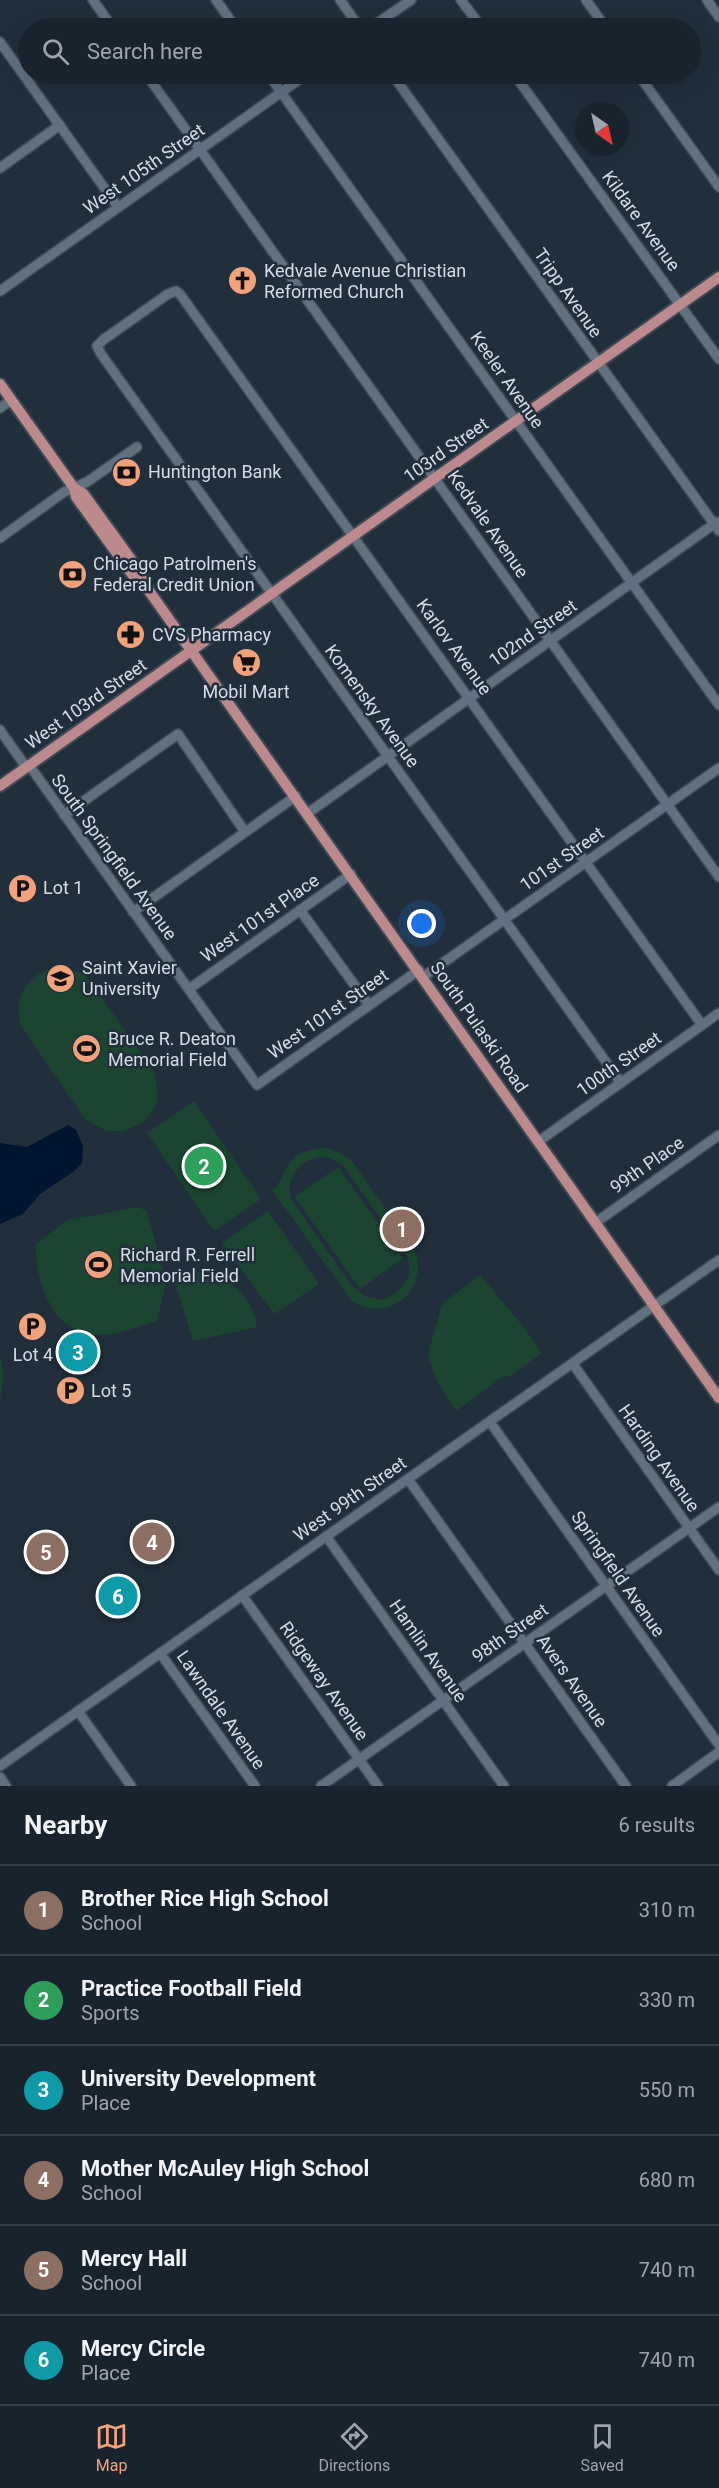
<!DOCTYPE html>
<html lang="en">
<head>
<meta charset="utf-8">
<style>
	:root { --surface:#19232d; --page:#262f39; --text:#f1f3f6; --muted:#9fa4aa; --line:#374049; --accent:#f1a27b }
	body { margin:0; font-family:Roboto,sans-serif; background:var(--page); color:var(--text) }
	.compass { position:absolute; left:575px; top:102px; width:54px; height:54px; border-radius:50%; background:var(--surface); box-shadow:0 6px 24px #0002; rotate:146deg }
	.you { position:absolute; left:422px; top:924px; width:21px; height:21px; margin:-15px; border:4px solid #fff; border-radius:50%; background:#1a73e8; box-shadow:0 0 0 9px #1a73e833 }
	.badge { display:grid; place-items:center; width:39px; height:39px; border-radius:50%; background:var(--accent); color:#fff; font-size:20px; font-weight:700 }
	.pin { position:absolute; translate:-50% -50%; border:3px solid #fff; box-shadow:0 2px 6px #0006 }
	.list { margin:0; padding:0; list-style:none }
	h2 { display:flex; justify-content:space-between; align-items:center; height:78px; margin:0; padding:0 24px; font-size:26px }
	h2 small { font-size:20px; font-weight:400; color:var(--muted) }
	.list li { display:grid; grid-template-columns:39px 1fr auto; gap:18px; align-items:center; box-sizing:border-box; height:90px; padding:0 24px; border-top:2px solid var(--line) }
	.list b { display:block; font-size:22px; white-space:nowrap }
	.list p { margin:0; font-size:20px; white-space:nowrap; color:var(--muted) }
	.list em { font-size:20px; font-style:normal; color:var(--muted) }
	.icon { flex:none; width:33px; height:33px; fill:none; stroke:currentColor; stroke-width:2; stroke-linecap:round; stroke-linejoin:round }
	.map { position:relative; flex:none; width:719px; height:1786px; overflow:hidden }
	.search { position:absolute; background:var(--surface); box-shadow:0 6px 24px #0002; left:18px; right:18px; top:18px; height:66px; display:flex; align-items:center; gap:15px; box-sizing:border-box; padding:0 21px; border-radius:33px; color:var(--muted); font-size:22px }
	.sheet { height:618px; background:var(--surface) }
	nav { display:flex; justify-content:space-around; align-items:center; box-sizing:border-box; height:84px; border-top:2px solid var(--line); background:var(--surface); font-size:16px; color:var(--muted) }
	nav a { display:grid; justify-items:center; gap:3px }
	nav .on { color:var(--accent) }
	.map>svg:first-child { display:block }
	.grass { fill:#1b4531; fill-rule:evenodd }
	.water { fill:#011530 }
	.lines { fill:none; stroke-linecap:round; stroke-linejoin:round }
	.minor-casing { stroke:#3f4a55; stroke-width:12 }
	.major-casing { stroke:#3f4a55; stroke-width:14 }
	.minor { stroke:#617180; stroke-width:9 }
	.major { stroke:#bc8a8c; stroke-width:10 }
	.labels { text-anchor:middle; stroke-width:5; stroke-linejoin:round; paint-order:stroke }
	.street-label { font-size:18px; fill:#d4dde5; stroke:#212f3c }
	.poi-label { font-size:18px; fill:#d4dde5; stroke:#212f3c; text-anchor:start }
</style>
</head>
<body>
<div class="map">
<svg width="719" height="1786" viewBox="0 0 719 1786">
	<rect width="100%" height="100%" fill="#212f3c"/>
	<g class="grass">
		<path d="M57,966L81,973L89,980L155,1073L157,1089V1101L151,1113L144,1122L124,1131H106L85,1119L20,1024C14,993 28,976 57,966Z"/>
		<polygon points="194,1101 261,1199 214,1231 147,1133"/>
		<path d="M327,1148L341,1153L353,1162L416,1254C427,1292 387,1324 352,1301L272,1190C281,1183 280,1179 285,1170C294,1153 310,1148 327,1148ZM320,1157L330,1158L343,1165L407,1256L409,1263V1276L397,1293L383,1300L364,1296L352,1286L291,1199C286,1178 299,1160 320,1157Z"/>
		<polygon points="338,1167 403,1258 360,1289 295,1197"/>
		<path d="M138,1207L147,1211L166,1282L157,1321C139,1326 117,1335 98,1335C53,1335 35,1282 36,1244L68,1220Z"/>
		<polygon points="268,1211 319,1284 274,1314 222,1243"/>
		<path d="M200,1272C230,1279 252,1294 257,1327L193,1341L174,1278Z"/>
		<polygon points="480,1275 523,1326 542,1353 512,1375 502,1377 456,1411 437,1381 428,1355 442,1304"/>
		<polygon points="0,1355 4,1376 0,1399"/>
	</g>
	<polygon class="water" points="68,1125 76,1130 83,1146 82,1163 73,1172 40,1194 23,1214 0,1224 0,1143 27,1147"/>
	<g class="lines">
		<defs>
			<g id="minor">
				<polyline points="93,0 113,28"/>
				<polyline points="216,0 236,28"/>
				<polyline points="340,0 360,28"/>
				<polyline points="461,0 482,28"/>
				<polyline points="586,0 606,28"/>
				<polyline points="707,0 719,17"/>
				<polyline points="370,28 411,0"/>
				<polyline points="0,42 118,207"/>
				<polyline points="146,74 719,877"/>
				<polyline points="268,74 719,705"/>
				<polyline points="392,74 719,531"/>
				<polyline points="514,74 719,359"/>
				<polyline points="638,74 719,187"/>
				<polyline points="0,168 60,125"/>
				<polyline points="0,291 307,74"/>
				<polyline points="0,408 11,400"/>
				<polyline points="0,538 64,492 87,482 137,447"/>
				<polyline points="0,730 26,767"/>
				<polyline points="29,765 257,1085 419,970"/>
				<polyline points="308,813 717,522"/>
				<polyline points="64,815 178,734 245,832"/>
				<polyline points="300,910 369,1005"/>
				<polyline points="133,912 296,796"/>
				<polyline points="423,977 719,768"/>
				<polyline points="189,989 351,874"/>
				<polyline points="621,1083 101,354 97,346 103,340 168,294 176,291 180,294 702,1025"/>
				<polyline points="539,1141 719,1013"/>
				<polyline points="595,1223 719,1135"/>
				<polyline points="573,1364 719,1570"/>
				<polyline points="490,1422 719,1745"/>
				<polyline points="408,1479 626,1786"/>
				<polyline points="326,1536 504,1786"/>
				<polyline points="242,1595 378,1786"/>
				<polyline points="160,1653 255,1786"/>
				<polyline points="78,1711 131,1786"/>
				<polyline points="0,1766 719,1260"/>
				<polyline points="0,1777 6,1786"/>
				<polyline points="321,1786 719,1507"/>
				<polyline points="672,1786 719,1752"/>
			</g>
			<g id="major">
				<polyline points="0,384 74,488 76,497 137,581 147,588"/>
				<polyline points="74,488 83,493 143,576 147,588 719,1398"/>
				<polyline points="0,786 719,277"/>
			</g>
		</defs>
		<use href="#minor" class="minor-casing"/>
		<use href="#major" class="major-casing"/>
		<use href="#minor" class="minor"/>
		<use href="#major" class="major"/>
	</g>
	<defs>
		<symbol id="church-disc" viewBox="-11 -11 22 22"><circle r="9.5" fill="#f1a27b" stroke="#212f3c"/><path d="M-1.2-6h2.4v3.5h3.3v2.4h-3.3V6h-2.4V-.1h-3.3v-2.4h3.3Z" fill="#111"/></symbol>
		<symbol id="bank-disc" viewBox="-11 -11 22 22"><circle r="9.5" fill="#f1a27b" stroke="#212f3c"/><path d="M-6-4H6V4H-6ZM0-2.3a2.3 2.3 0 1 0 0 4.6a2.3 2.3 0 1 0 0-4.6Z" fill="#111"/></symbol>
		<symbol id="pharmacy-disc" viewBox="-11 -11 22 22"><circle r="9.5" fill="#f1a27b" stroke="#212f3c"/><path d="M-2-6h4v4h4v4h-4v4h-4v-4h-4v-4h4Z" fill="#111"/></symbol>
		<symbol id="supermarket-disc" viewBox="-11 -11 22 22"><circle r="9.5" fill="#f1a27b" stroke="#212f3c"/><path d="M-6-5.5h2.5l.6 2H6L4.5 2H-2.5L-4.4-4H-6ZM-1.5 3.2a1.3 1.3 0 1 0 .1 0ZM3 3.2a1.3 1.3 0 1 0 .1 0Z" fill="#111"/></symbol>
		<symbol id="parking-disc" viewBox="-11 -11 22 22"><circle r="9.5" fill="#f1a27b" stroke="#212f3c"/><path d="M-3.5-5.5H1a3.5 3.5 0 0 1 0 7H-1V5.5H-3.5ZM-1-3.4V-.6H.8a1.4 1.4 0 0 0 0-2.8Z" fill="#111"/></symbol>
		<symbol id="university-disc" viewBox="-11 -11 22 22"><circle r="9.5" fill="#f1a27b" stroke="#212f3c"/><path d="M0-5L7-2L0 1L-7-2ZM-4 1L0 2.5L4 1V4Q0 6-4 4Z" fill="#111"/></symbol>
		<symbol id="stadium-disc" viewBox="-11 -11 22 22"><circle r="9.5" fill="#f1a27b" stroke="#212f3c"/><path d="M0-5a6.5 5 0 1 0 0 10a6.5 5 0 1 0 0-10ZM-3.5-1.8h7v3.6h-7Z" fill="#111"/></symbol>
	</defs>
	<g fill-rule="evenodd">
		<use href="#church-disc" x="226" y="264" width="33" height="33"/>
		<use href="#bank-disc" x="110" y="456" width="33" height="33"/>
		<use href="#bank-disc" x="56" y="558" width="33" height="33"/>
		<use href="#pharmacy-disc" x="114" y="618" width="33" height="33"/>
		<use href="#supermarket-disc" x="230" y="646" width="33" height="33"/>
		<use href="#parking-disc" x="6" y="872" width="33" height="33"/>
		<use href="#university-disc" x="44" y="962" width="33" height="33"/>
		<use href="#stadium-disc" x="70" y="1032" width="33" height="33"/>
		<use href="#stadium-disc" x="82" y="1248" width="33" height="33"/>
		<use href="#parking-disc" x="16" y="1310" width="33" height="33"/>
		<use href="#parking-disc" x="54" y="1374" width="33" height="33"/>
	</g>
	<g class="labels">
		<g class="street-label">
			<text transform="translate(144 169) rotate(-35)" y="6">West 105th Street</text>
			<text transform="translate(641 221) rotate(54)" y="6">Kildare Avenue</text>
			<text transform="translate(568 293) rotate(55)" y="6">Tripp Avenue</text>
			<text transform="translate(507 380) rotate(55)" y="6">Keeler Avenue</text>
			<text transform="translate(446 450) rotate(-35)" y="6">103rd Street</text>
			<text transform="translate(488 524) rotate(55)" y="6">Kedvale Avenue</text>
			<text transform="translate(533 633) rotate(-35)" y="6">102nd Street</text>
			<text transform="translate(454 647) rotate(54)" y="6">Karlov Avenue</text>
			<text transform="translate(86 704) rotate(-35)" y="6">West 103rd Street</text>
			<text transform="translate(372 706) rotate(54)" y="6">Komensky Avenue</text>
			<text transform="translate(114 857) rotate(54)" y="6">South Springfield Avenue</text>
			<text transform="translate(562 859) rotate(-35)" y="6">101st Street</text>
			<text transform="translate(260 918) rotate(-35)" y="6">West 101st Place</text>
			<text transform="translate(328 1014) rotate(-35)" y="6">West 101st Street</text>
			<text transform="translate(479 1027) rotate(55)" y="6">South Pulaski Road</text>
			<text transform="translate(619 1064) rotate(-35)" y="6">100th Street</text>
			<text transform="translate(647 1165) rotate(-35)" y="6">99th Place</text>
			<text transform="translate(659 1458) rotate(55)" y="6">Harding Avenue</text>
			<text transform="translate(350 1499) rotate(-35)" y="6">West 99th Street</text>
			<text transform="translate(618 1574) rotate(55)" y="6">Springfield Avenue</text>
			<text transform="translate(510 1633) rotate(-35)" y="6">98th Street</text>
			<text transform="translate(428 1651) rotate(55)" y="6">Hamlin Avenue</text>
			<text transform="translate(324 1681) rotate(55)" y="6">Ridgeway Avenue</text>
			<text transform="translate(572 1681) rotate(55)" y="6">Avers Avenue</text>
			<text transform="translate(221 1710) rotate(55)" y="6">Lawndale Avenue</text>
		</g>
		<g class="poi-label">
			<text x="264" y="277">Kedvale Avenue Christian<tspan x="264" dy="21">Reformed Church</tspan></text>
			<text x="148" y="478">Huntington Bank</text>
			<text x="93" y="570">Chicago Patrolmen's<tspan x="93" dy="21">Federal Credit Union</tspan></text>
			<text x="152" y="641">CVS Pharmacy</text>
			<text x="246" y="698" text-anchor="middle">Mobil Mart</text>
			<text x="43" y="894">Lot 1</text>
			<text x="82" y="974">Saint Xavier<tspan x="82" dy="21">University</tspan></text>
			<text x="108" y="1045">Bruce R. Deaton<tspan x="108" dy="21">Memorial Field</tspan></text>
			<text x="120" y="1261">Richard R. Ferrell<tspan x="120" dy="21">Memorial Field</tspan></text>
			<text x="33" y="1361" text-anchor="middle">Lot 4</text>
			<text x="91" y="1397">Lot 5</text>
		</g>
	</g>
</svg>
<svg class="compass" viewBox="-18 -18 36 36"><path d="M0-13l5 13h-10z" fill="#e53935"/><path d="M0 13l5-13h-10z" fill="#9fa4aa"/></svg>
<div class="you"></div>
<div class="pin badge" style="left:402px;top:1229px;background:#8d6e63">1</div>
<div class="pin badge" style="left:204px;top:1166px;background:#2e9e5b">2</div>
<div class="pin badge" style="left:78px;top:1352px;background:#0f9aa8">3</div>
<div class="pin badge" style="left:152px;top:1542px;background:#8d6e63">4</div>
<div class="pin badge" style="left:46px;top:1552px;background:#8d6e63">5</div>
<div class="pin badge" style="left:118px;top:1596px;background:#0f9aa8">6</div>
<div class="search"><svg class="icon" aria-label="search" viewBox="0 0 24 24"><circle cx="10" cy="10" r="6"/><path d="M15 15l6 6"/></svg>Search here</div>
</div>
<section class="sheet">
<h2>Nearby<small>6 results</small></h2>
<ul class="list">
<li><span class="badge" style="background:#8d6e63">1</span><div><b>Brother Rice High School</b><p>School</p></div><em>310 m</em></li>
<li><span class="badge" style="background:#2e9e5b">2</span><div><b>Practice Football Field</b><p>Sports</p></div><em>330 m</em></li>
<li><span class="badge" style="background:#0f9aa8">3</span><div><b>University Development</b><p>Place</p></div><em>550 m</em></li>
<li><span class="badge" style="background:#8d6e63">4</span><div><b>Mother McAuley High School</b><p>School</p></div><em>680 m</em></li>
<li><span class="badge" style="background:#8d6e63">5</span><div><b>Mercy Hall</b><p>School</p></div><em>740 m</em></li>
<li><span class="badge" style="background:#0f9aa8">6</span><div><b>Mercy Circle</b><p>Place</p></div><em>740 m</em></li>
</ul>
</section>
<nav>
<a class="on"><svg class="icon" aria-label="map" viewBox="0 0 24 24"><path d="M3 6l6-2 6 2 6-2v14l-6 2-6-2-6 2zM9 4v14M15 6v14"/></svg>Map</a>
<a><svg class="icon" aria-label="directions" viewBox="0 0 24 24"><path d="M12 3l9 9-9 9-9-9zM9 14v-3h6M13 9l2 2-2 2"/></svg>Directions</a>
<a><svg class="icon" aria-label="saved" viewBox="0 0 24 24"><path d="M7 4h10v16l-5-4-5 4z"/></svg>Saved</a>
</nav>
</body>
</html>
